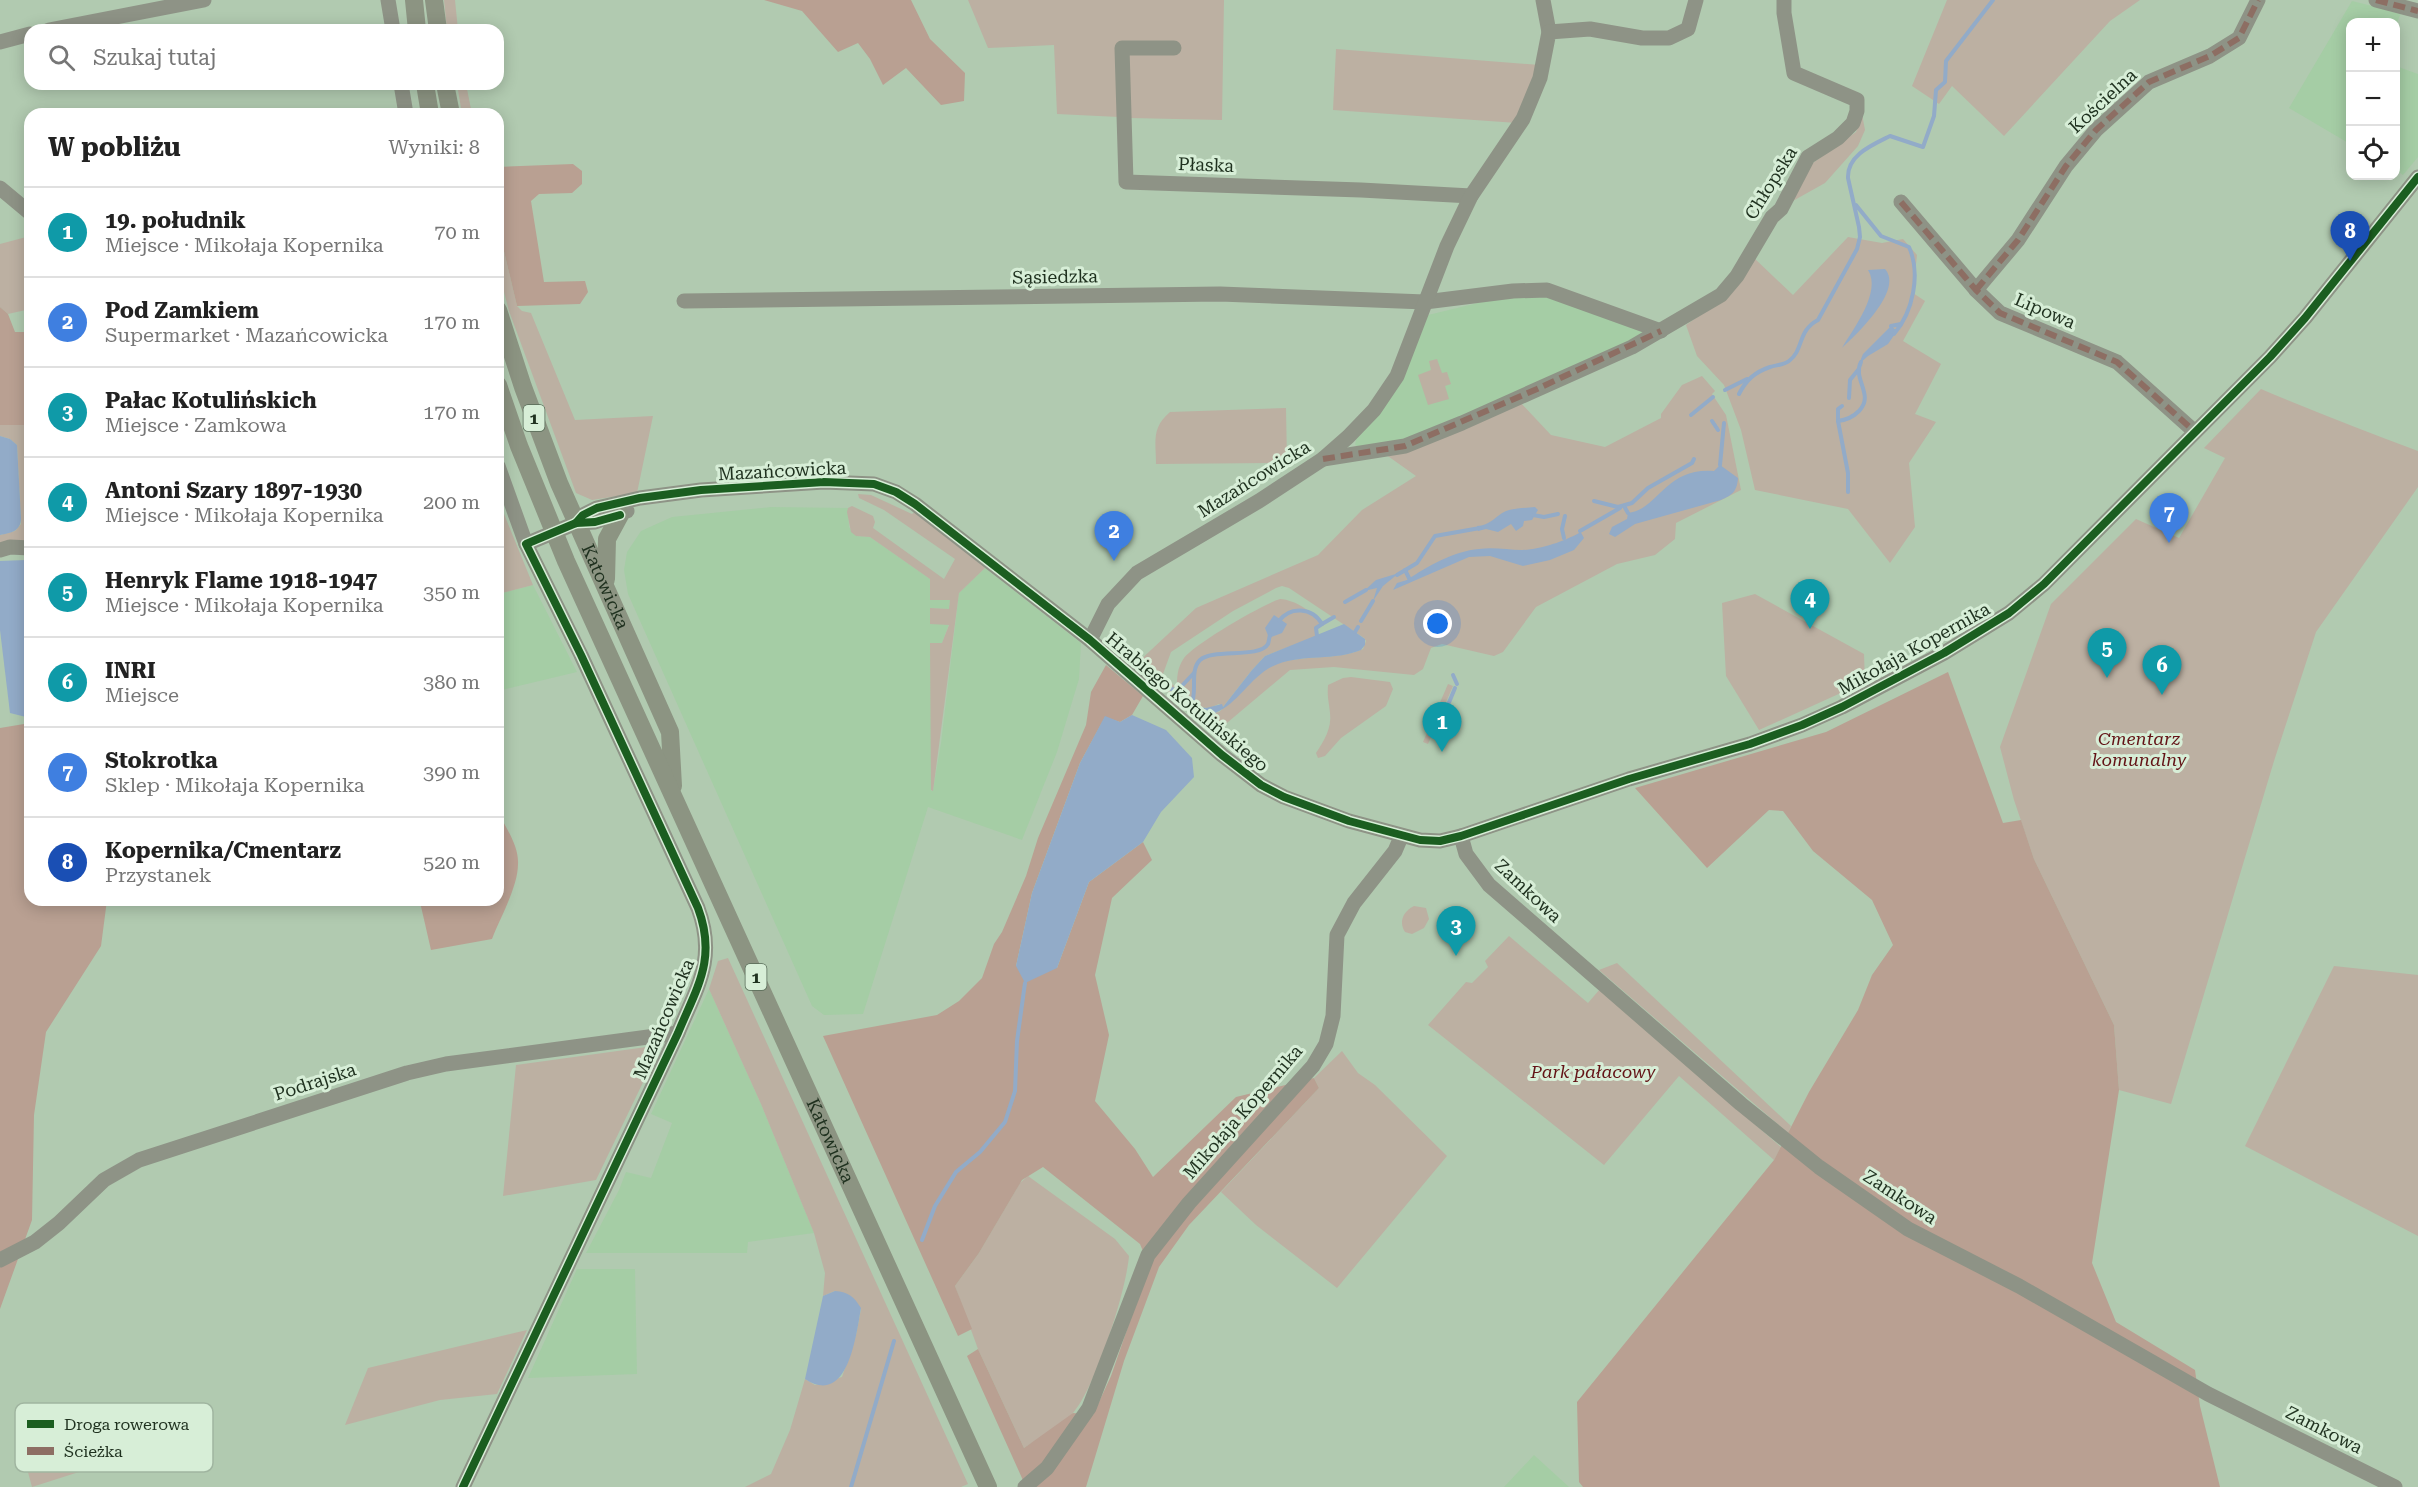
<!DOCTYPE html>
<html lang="pl">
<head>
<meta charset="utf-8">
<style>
	:root { --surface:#fff; --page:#f6f6f6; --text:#222; --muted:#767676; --line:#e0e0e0; --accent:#526752 }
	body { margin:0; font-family:"Roboto Serif",serif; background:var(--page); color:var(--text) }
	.controls { position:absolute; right:18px; top:18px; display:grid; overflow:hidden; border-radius:12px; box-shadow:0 3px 15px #0003 }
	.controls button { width:54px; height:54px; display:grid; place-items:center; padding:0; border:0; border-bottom:2px solid var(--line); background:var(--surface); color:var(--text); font:30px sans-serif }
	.you { position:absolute; left:1438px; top:624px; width:21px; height:21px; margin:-15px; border:4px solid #fff; border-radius:50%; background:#1a73e8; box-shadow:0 0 0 9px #1a73e833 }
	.badge { display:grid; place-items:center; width:39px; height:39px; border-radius:50%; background:var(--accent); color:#fff; font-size:20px; font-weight:700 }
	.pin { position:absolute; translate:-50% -50px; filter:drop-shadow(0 2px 3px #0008) }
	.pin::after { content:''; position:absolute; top:32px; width:21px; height:18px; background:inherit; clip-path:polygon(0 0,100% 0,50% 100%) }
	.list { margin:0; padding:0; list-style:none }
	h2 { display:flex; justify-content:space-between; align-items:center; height:78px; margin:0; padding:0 24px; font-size:26px }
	h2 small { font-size:20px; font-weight:400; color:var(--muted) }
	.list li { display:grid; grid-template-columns:39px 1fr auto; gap:18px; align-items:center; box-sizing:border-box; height:90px; padding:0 24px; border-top:2px solid var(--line) }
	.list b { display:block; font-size:22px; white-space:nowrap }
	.list p { margin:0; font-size:20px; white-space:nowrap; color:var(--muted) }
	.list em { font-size:20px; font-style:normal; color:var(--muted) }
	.icon { flex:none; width:33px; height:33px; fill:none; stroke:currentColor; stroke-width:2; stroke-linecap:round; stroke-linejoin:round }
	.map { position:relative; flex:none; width:2418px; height:1487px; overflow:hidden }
	.search { position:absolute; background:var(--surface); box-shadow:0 3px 15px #0003; left:24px; top:24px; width:480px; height:66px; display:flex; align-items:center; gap:15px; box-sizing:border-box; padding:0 21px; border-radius:18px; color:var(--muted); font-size:22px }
	.panel { position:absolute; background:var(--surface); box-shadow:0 3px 15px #0003; left:24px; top:108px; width:480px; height:798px; border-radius:18px }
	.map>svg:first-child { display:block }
	.built { fill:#a5cda5 }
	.green { fill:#bcb0a2; fill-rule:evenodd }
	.forest { fill:#b9a092 }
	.water { fill:#92abc8 }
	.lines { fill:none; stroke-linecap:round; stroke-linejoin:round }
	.stream { stroke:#92abc8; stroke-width:4 }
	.minor { stroke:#8e9386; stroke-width:15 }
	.major { stroke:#8c9482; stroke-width:18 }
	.quiet { stroke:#8d6e63; stroke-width:6; stroke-dasharray:12 6; stroke-linecap:butt }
	.cycleway-casing { stroke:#d7eed7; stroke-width:11 }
	.cycleway { stroke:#1b5e20; stroke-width:8 }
	.labels { text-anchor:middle; stroke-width:6; stroke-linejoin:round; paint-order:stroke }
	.shield { fill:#d7eed7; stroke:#566a56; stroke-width:1.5 }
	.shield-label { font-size:16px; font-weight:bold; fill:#1f311f }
	.street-label { font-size:18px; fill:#1f311f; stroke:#d7eed7 }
	.park-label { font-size:18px; font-style:italic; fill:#631316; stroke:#d7eed7 }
	.key { fill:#d7eed7; stroke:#a0b5a0; stroke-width:1.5 }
	.key-label { font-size:16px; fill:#1f311f }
</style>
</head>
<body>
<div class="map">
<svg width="2418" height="1487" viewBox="0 0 2418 1487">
	<rect width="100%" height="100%" fill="#b1cab0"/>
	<g class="built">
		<polygon points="2352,1 2401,13 2396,25 2396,22 2350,22 2350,144 2289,108"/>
		<polygon points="2396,66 2418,74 2418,157 2403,175 2396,170"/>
		<polygon points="1545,294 1648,332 1469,415 1405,440 1361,448 1355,445 1357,436 1428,315 1511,295"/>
		<polygon points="771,507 848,508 849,527 856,536 870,537 930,579 950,600 949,609 931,608 949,624 942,643 931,643 931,791 933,790 941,743 959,593 985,568 1081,643 1079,679 1057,752 1022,840 928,807 863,1014 824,1015 812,1006 628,594 624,570 627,552 641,531 672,517"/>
		<polygon points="533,585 577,672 498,691 498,594"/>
		<polygon points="709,989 761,1104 814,1233 748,1242 747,1253 586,1253 619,1190 626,1172 651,1178 672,1123 651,1114"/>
		<polygon points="577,1269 635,1269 637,1374 528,1378"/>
		<polygon points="1534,1455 1569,1487 1504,1487"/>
	</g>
	<g class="green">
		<polygon points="444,0 455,0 458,30 447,30"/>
		<polygon points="968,0 1224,0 1222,120 1130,118 1127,53 1179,54 1179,45 1117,43 1119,117 1057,114 1054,45 988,48"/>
		<polygon points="1947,0 2140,0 2110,21 2004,136 1952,86 1939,104 1912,86"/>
		<polygon points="1336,49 1540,65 1517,123 1333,110"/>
		<polygon points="457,84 466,84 472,114 462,114"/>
		<polygon points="1862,114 1865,130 1858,146 1825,183 1791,202 1810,165 1856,132"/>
		<polygon points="498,226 517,306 522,311 531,313 575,420 653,416 637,493 592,500 576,493 509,311 498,269"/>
		<polygon points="30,236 30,309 8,314 0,307 0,244"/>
		<polygon points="1848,237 1882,243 1903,239 1917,255 1913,293 1925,301 1903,341 1941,364 1915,414 1936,422 1909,463 1915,527 1890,563 1848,509 1755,490 1741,430 1724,385 1697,356 1686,325 1732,292 1753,257 1793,295"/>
		<polygon points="1437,359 1442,373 1447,372 1451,384 1445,386 1449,399 1428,405 1418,375 1431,370 1429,361"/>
		<path d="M1702,376L1715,391L1712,394L1726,415L1741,490L1676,523L1675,539L1655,555L1617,564L1536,607L1503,652L1494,656L1442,644L1431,648L1423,669L1414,675L1334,667L1290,670L1215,733L1136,664L1196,608L1318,555L1362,510L1416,476L1385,454L1520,402L1551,435L1605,447L1661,418V414L1682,385ZM1282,586L1289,588L1364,638L1366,641L1363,649C1336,661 1303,654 1276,664C1254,673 1237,697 1219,712L1211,713L1195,707L1209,708L1219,704L1223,707L1252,670L1265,656L1317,636L1316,628L1322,624C1313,612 1296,600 1280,599C1263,604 1194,644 1184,658C1177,668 1177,677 1177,689L1163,674L1171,652L1233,611L1276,588Z"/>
		<path d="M2261,389C2313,411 2365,431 2418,451V487L2316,632L2274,761L2171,1104L2119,1090L2114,1025L2034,859L2014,800L2000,747L2051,604L2136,519L2179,538L2225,458L2204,448Z"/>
		<polygon points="30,399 30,544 0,545 0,535 15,531 21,524 17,445 10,439 0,436 0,425 24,425"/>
		<path d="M1286,408L1287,463L1156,464C1156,442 1151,428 1170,412Z"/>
		<polygon points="858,494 871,495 912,514 916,511 985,568 959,593 933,791 931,790 930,643 942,643 949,625 930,624 930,608 949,609 950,600 930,600 930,579 870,537 856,536 851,532 847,512 848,508 852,506 873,516 875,522 873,528 944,579 955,559 884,510 859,498"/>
		<polygon points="504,514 533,585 498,594 498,515"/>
		<polygon points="1755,594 1864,654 1865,682 1759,730 1726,676 1722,603"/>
		<path d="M1351,677L1390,682L1393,689L1386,706L1341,738L1325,756L1318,758L1316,753C1324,741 1332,728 1330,713C1329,701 1327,698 1328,685L1343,678Z"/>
		<polygon points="1448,684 1453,686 1428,744 1423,742"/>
		<path d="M1414,906L1426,908L1429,919L1424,928L1412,934L1405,932C1398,921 1404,911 1414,906Z"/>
		<polygon points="1509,936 1588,1003 1600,989 1781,1147 1774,1160 1679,1076 1604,1165 1428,1025 1466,982 1472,983 1488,967 1485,961"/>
		<polygon points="728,958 968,1484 961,1487 745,1487 771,1474 790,1430 805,1379 815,1385 842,1377 856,1335 861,1309 835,1291 823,1296 825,1273 814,1233 761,1104 709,989 718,961"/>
		<polygon points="1617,963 1791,1126 1788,1133 1599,970"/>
		<polygon points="2334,966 2418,975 2418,1236 2245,1146"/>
		<polygon points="661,1045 596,1180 503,1196 516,1065"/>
		<polygon points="1342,1051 1358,1073 1375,1085 1447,1156 1337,1288 1256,1225 1221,1192 1319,1088 1314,1078"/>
		<path d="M1028,1176L1115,1239L1129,1256C1126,1291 1096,1387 1073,1413C1062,1425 1039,1438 1024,1448L978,1349L955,1286L979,1253L1020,1183Z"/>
		<polygon points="527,1330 497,1394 440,1400 345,1425 368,1368"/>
		<polygon points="142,1407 157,1447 32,1487 15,1424 29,1420 38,1440"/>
	</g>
	<g class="forest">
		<polygon points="764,0 911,0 930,39 965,73 964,101 941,105 906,68 883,85 870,59 858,43 838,52 802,11"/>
		<polygon points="573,164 582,171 582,184 572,193 539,194 531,201 544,282 585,281 588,292 580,304 517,306 498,226 498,167"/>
		<polygon points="0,307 8,314 15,332 30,332 30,399 24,425 0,425"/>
		<polygon points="1106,665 1143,696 1132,715 1120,722 1105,717 1080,763 1032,893 1016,966 1057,968 1089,882 1143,842 1152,860 1112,898 1095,975 1109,1035 1095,1101 1135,1149 1153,1177 1236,1097 1314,1078 1319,1088 1189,1225 1159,1267 1124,1361 1086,1487 1026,1487 967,1356 978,1349 1024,1448 1073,1413 1093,1415 1111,1376 1149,1266 1140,1244 1043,1167 1022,1180 979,1253 955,1286 972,1329 958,1336 823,1036 937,1015 959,1001 982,978 994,944 1002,932 1026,876 1038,838 1086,725 1091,692"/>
		<polygon points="1948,672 2003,823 2021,820 2034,859 2114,1025 2119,1090 2092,1263 2116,1322 2195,1370 2200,1406 2220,1487 1583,1487 1579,1482 1577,1402 1774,1160 1809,1092 1858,1010 1872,975 1893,945 1872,900 1813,851 1783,811 1769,810 1707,868 1635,788 1826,732"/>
		<polygon points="30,723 30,900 107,900 101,946 46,1032 34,1115 32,1220 0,1309 0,728"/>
		<path d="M498,812C506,828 519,846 518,864C518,887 500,918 492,939L431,950L420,902L417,900H498Z"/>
	</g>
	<g class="water">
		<path d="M1885,269C1904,290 1856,335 1842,348C1853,329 1882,292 1868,270Z"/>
		<polygon points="1891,326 1897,331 1888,344 1868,356 1859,364 1863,354"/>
		<path d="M0,436L10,439L17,445L21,518C21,531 11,533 0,535Z"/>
		<path d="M1720,465L1738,478C1737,492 1732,495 1721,500L1635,524L1615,537L1609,534L1612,527L1627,519L1628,513C1658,510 1665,467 1714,471Z"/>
		<path d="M1535,507L1538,510L1532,520L1524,521L1523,526L1516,531L1511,524L1498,532L1486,529L1478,531L1477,526C1490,526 1495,516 1506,511C1515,508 1525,508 1535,507Z"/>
		<path d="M1579,529L1584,538L1574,550L1550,560L1523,566L1490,556L1469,557L1393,590L1397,583L1407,580C1428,566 1454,551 1479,549C1494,547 1508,550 1522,550C1539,550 1565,541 1579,533Z"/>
		<polygon points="26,560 30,562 30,718 10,713 0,630 0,561"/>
		<polygon points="1399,573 1383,586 1373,601 1377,588 1364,591 1376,580"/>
		<polygon points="1274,615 1287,624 1282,633 1269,638 1265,628"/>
		<path d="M1344,624L1365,639V645L1361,650C1335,661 1304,654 1278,664C1252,673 1240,703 1215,713L1191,706L1206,708L1222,704L1223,707L1252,670L1265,656Z"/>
		<polygon points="1132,715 1166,730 1192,758 1194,777 1161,812 1143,842 1089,882 1057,968 1025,983 1016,966 1032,893 1080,763 1105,716 1120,722"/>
		<path d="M835,1291C849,1292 854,1297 861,1308C856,1336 848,1407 805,1379L823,1296Z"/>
	</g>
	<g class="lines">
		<g class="stream">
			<path d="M1856,205L1881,236L1909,247C1921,274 1913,312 1894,334"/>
			<polyline points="1891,326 1901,324"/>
			<polyline points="1725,390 1747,379"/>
			<path d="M1739,394C1746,380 1755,372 1770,367C1776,365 1784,365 1789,361C1804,350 1797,331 1818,320L1857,249L1860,237L1859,227L1848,178C1847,155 1872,145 1890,136L1923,147L1934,116L1936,90L1945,82L1946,61L1993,0"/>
			<polyline points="1849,398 1850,380 1858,370"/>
			<polyline points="1691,415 1713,397"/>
			<polyline points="1712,421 1718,430"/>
			<polyline points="1838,421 1838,409 1842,406"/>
			<polyline points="1720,465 1724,423"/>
			<path d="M1848,492V473L1838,421C1847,420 1853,417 1859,411C1875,395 1852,379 1861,362"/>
			<polyline points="1594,501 1618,507 1632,503 1648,488 1692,463 1694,459"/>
			<polyline points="1624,506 1628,513"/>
			<polyline points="1533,515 1544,517 1558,514"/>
			<polyline points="1580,531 1620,508"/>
			<polyline points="1564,538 1562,529 1565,516"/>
			<polyline points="1405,570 1409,578"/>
			<polyline points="1397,575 1417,563 1435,536 1480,528"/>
			<polyline points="1345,602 1366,590"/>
			<path d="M1279,621C1290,606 1312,607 1322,624L1334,617"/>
			<polyline points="1361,621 1373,601"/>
			<polyline points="1355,632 1358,627"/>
			<polyline points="1317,636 1316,628 1322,624"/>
			<polyline points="1453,675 1457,684"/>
			<polyline points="1166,684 1163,682 1171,689 1178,690 1194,673"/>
			<path d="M1191,706C1198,692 1189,671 1200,660C1213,648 1259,659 1268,644C1269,641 1269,638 1270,635"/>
			<polyline points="1435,736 1455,688"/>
			<polyline points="922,1240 935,1206 956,1172 980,1152 1005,1122 1015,1091 1017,1041 1025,983"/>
			<polyline points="851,1487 894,1341"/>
		</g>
		<g class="minor">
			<polyline points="388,0 393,30"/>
			<polyline points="1543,0 1549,32"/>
			<polyline points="2376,0 2418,11"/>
			<polyline points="49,30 204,0"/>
			<polyline points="0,42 30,34"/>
			<polyline points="1174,48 1122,48 1126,182 1361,190 1471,196"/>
			<polyline points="401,84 406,114"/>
			<polyline points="0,188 30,213"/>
			<polyline points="1901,202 1976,290 2000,313 2117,362 2194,431"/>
			<polyline points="1976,290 2018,240 2066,166 2096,130 2149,82 2210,56 2239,38 2258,0"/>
			<polyline points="684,301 1220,294 1425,302 1513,291 1547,290 1661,331"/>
			<polyline points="1323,459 1405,446 1462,423 1632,347 1721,295 1737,276 1772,217 1781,209 1808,157 1838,138 1853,123 1857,111 1857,100 1794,73 1784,13 1784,0"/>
			<polyline points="576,523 583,515 597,508 640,498 701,490 824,482 874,484 896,492 915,504 1090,640 1222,755 1261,785 1284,797 1349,821 1420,840 1440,841 1461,836 1629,779 1750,744 1802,725 1842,707 1944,653 2009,613 2044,584 2270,357 2305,318 2418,177"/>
			<polyline points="526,544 576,523 595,522 627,511"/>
			<polyline points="0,550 10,547 30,548"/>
			<polyline points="1090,640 1108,604 1137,573 1259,501 1323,459 1348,437 1374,410 1397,376 1447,246 1471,196 1523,119 1540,78 1549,32 1590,29 1642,38 1669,38 1688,29 1696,0"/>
			<polyline points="1461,836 1466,854 1489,885 1741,1104 1819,1167 1908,1229 2019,1286 2208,1394 2395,1487"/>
			<polyline points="0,1260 35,1242 59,1223 104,1180 139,1160 407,1073 446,1064 678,1033"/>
			<path d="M463,1487L678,1033C697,987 717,959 698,908L581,655L526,544L498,466"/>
			<polyline points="1025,1487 1047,1468 1089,1408 1148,1255 1189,1203 1313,1066 1326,1044 1333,1016 1337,935 1354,903 1395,851 1401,837"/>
		</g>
		<g class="major">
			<polyline points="414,0 417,30"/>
			<polyline points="434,0 438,30"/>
			<polyline points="425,84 430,114"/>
			<polyline points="445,84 451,114"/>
			<path id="s1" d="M498,310L523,387L559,483L670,732L673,786"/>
			<path id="s2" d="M498,385L519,446L566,561L988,1487"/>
			<polyline points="606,579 607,539 620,515"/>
		</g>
		<g class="quiet">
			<polyline points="2376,0 2418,11"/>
			<polyline points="1901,202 1976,290 2000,313 2117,362 2194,431"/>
			<polyline points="1976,290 2018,240 2066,166 2096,130 2149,82 2210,56 2239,38 2258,0"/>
			<polyline points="1323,459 1405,446 1537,389 1661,331"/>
		</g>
		<defs>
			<g id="cycleway">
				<polyline points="576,523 583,515 597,508 640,498 701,490 824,482 874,484 896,492 915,504 1090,640 1222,755 1261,785 1284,797 1349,821 1420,840 1440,841 1461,836 1629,779 1750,744 1802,725 1842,707 1944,653 2009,613 2044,584 2270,357 2305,318 2418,177"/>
				<path d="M463,1487L678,1033C697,987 717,959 698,908L581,655L526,544L576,523L595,522L620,515"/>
			</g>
		</defs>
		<use href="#cycleway" class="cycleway-casing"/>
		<use href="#cycleway" class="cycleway"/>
	</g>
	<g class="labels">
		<g class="shield">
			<rect x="523.5" y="405" width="21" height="26" rx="4.5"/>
			<rect x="745.5" y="964" width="21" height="26" rx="4.5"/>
		</g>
		<g class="shield-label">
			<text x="534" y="424">1</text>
			<text x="756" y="983">1</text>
		</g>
		<g class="street-label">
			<text transform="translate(2103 101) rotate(-43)" y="6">Kościelna</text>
			<text transform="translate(1206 165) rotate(2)" y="6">Płaska</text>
			<text transform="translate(1771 183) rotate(-58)" y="6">Chłopska</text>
			<text transform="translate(1055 277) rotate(-1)" y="6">Sąsiedzka</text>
			<text transform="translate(2045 311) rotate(23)" y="6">Lipowa</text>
			<text transform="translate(782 471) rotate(-3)" y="6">Mazańcowicka</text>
			<text transform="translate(1254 479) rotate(-32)" y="6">Mazańcowicka</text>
			<text dy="6" stroke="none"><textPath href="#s1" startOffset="297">Katowicka</textPath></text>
			<text transform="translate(1914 649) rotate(-29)" y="6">Mikołaja Kopernika</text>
			<text transform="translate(1187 702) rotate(40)" y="6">Hrabiego Kotulińskiego</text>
			<text transform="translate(1528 891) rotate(43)" y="6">Zamkowa</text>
			<text transform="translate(664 1019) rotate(-67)" y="6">Mazańcowicka</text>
			<text transform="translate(315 1082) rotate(-18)" y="6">Podrajska</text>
			<text transform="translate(1243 1112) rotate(-49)" y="6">Mikołaja Kopernika</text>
			<text dy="6" stroke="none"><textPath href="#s2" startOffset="826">Katowicka</textPath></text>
			<text transform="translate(1900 1197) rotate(33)" y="6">Zamkowa</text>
			<text transform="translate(2324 1430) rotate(27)" y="6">Zamkowa</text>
		</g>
		<g class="park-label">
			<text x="2139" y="745">Cmentarz<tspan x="2139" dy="21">komunalny</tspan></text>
			<text x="1593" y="1078">Park pałacowy</text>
		</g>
	</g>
	<rect x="15" y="1403" width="198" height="69" rx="9" class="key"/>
	<rect x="27" y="1420" width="27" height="8" fill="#1b5e20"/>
	<rect x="27" y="1447" width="27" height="8" fill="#8d6e63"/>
	<g class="key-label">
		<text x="64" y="1430">Droga rowerowa</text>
		<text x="64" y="1457">Ścieżka</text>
	</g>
</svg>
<div class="controls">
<button>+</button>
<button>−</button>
<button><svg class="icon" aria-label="locate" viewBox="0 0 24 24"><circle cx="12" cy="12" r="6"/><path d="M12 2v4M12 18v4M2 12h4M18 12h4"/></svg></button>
</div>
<div class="you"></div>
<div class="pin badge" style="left:1442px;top:752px;background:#0f9aa8">1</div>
<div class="pin badge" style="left:1114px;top:561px;background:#3f7fe0">2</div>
<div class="pin badge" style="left:1456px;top:956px;background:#0f9aa8">3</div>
<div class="pin badge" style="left:1810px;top:629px;background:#0f9aa8">4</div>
<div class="pin badge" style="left:2107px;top:678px;background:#0f9aa8">5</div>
<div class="pin badge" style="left:2162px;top:695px;background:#0f9aa8">6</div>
<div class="pin badge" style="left:2169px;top:543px;background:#3f7fe0">7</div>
<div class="pin badge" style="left:2350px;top:261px;background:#1a4fb4">8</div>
<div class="search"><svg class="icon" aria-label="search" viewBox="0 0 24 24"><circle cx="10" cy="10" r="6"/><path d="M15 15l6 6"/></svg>Szukaj tutaj</div>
<section class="panel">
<h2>W pobliżu<small>Wyniki: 8</small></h2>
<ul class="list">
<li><span class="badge" style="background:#0f9aa8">1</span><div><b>19. południk</b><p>Miejsce · Mikołaja Kopernika</p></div><em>70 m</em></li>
<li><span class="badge" style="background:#3f7fe0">2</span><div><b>Pod Zamkiem</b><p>Supermarket · Mazańcowicka</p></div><em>170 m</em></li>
<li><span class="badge" style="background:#0f9aa8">3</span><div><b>Pałac Kotulińskich</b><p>Miejsce · Zamkowa</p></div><em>170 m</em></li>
<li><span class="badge" style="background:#0f9aa8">4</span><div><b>Antoni Szary 1897-1930</b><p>Miejsce · Mikołaja Kopernika</p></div><em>200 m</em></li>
<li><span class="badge" style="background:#0f9aa8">5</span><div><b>Henryk Flame 1918-1947</b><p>Miejsce · Mikołaja Kopernika</p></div><em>350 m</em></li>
<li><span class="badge" style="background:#0f9aa8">6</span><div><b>INRI</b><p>Miejsce</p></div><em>380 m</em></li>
<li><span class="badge" style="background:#3f7fe0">7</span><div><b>Stokrotka</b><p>Sklep · Mikołaja Kopernika</p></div><em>390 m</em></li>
<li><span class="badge" style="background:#1a4fb4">8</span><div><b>Kopernika/Cmentarz</b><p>Przystanek</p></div><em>520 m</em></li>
</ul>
</section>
</div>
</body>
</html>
